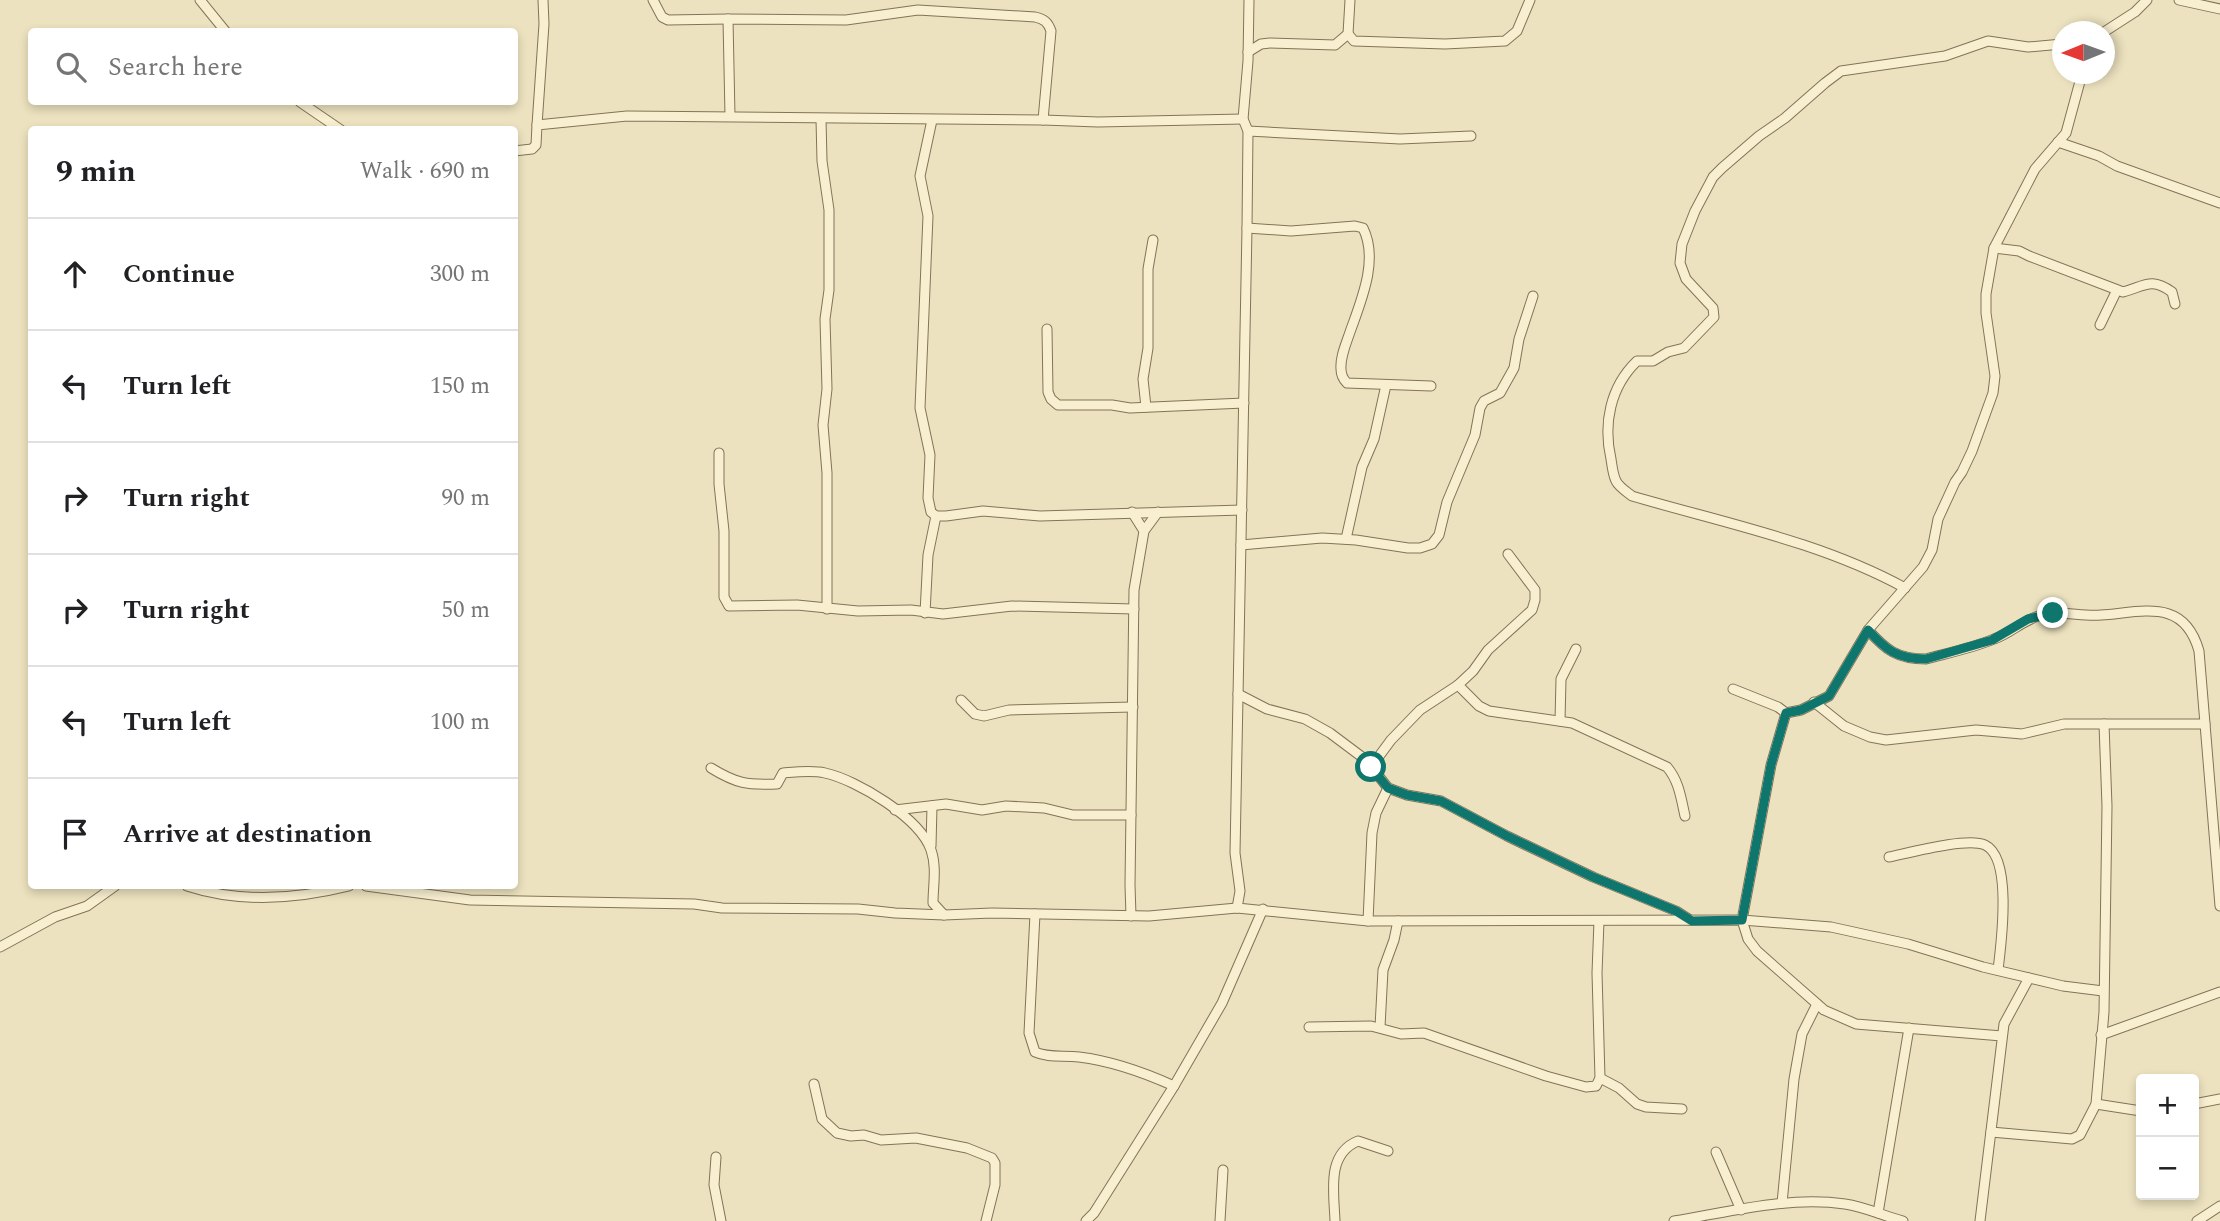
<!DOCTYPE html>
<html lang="en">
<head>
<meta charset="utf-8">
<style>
	:root { --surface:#fff; --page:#f2f2f2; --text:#202124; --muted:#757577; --line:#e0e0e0 }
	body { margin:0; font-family:Spectral,serif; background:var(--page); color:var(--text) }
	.controls { position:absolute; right:21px; bottom:21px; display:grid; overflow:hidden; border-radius:7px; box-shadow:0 4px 10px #0003 }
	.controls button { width:63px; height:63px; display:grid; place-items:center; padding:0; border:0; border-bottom:2px solid var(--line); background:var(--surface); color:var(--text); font:35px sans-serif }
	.compass { position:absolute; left:2052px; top:21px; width:63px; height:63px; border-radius:50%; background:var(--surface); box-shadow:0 4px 10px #0003; rotate:269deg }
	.stop { position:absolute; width:21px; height:21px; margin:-16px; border:5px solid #0f766e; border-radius:50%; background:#fff }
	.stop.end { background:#0f766e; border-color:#fff; box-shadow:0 2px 7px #0008 }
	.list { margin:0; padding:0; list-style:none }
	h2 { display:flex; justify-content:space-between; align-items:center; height:91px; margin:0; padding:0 28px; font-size:30px }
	h2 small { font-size:23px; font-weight:400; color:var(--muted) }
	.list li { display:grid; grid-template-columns:46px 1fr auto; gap:21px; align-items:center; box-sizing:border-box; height:112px; padding:0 28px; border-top:2px solid var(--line) }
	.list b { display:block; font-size:26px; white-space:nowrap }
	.list em { font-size:23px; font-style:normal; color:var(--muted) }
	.icon { flex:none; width:38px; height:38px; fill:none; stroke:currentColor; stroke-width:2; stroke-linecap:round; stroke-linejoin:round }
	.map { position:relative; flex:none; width:2220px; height:1221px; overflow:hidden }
	.search { position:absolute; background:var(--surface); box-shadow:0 4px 10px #0003; left:28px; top:28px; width:490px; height:77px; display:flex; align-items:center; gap:18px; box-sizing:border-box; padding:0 24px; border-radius:7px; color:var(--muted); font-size:26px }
	.panel { position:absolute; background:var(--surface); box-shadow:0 4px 10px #0003; left:28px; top:126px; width:490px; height:763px; border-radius:7px }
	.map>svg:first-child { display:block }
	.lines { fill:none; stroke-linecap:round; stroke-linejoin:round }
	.minor-casing { stroke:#847358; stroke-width:11 }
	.minor { stroke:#f8efd1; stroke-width:9 }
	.route { stroke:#0f766e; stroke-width:9 }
</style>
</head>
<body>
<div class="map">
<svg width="2220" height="1221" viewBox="0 0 2220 1221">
	<rect width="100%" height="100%" fill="#ece2bf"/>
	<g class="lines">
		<defs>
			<g id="minor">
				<polyline points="200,0 226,32"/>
				<polyline points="653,0 662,17 668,20 728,19"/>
				<polyline points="2179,0 2220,9"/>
				<polyline points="2104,32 2135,12 2147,0"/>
				<polyline points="1348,34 1350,0"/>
				<polyline points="1248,52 1261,44 1270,43 1335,45 1348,34 1354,41 1445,44 1505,41 1517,31 1530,0"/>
				<polyline points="300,102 341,130"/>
				<path d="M730,116L728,19L846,20L918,10L1035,17C1044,19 1048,22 1051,31L1043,120"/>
				<polyline points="821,119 822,161 829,210 829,290 825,319 827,389 823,425 827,473 827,609"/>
				<polyline points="932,120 920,176 928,216 920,408 930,455 928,498 931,512 936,516 946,516 983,511 1040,516 1242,510"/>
				<polyline points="537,125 544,24 543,0"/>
				<polyline points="1248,131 1400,139 1471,136"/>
				<polyline points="2058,142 2099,156 2117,166 2220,203"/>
				<polyline points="514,151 532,149 536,145 537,125 627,116 1043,120 1098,122 1243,119"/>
				<path d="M1247,228L1291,231L1355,226L1363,228C1379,260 1361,301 1350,332C1346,344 1340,357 1341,369C1341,375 1343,379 1347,383L1431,386"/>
				<path d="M1994,248L2019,251L2029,256L2123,292C2145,286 2151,277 2172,292L2175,304"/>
				<polyline points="2100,325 2117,290"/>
				<polyline points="1047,329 1048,392 1051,399 1058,405 1112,405 1130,408 1244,403"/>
				<polyline points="1146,407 1143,379 1148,348 1148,269 1153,240"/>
				<polyline points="719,453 719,484 724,531 724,597 729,606 797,605 858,611 911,610 943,614 1012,606 1134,609"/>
				<polyline points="1132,512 1144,531"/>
				<polyline points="1346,539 1362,467 1374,439 1386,385"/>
				<polyline points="1241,545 1322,538 1356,540 1408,548 1420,548 1432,544 1439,535 1447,502 1475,435 1480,408 1484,401 1500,393 1514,368 1519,339 1533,296"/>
				<path d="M1905,588C1821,542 1724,523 1632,496C1627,492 1619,487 1616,481C1613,475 1612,466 1611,459C1603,424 1610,387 1637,361H1653L1668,352L1684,348L1714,317L1713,308L1686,279L1680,263L1682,244L1695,211L1713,177L1722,168L1759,136L1785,118L1825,83L1841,71L1945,56L1988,41L2028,47L2062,44"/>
				<polyline points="925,613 928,555 936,516"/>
				<path d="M1868,630C1886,650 1897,659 1926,659C1948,653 1972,648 1994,639C2011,633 2024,619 2042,615C2061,610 2082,617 2101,615C2144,612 2184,598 2199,651L2220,906"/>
				<path d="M1458,685L1479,706L1489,711L1572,723L1667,767C1679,781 1681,798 1685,816"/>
				<polyline points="1733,689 1778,707 1786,713 1801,710 1829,696 1868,630 1923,567 1932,550 1938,519 1955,482 1962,472 1972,451 1993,393 1995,376 1986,313 1986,294 1994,248 2035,169 2066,133 2082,74"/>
				<polyline points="1238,694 1267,709 1305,719 1330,733 1366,760 1388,788 1407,795 1441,801 1507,836 1593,877 1676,911 1690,920"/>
				<polyline points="961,700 975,714 984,716 1009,710 1133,707"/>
				<polyline points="1814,702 1844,726 1870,737 1886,740 1976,730 2022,734 2064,724 2205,724"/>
				<polyline points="1786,713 1771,765 1742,920 1748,939 1757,951 1824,1010 1856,1024 2002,1036"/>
				<polyline points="1560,721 1561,679 1576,649"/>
				<polyline points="1371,767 1391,740 1420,710 1458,685 1473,671 1488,650 1532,610 1535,600 1535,590 1508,554"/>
				<path d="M711,768C737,784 747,785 777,784L783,773C796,772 812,770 825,773C857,780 920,818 931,850C937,867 933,886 933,903L944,915"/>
				<polyline points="895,810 946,804 982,810 1006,806 1044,808 1073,815 1131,815"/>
				<polyline points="931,846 932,806"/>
				<path d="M1889,857C1909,853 1967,837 1985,845C2013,858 2001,945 1998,970"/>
				<path d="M187,886C239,903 297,899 349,886"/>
				<polyline points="366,886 470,900 694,904 722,908 858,909 895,913 944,915 992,913 1149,916 1237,908 1368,921 1742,920 1831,927 1908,944 1983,967 2063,986 2103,991"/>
				<polyline points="1237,908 1240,891 1235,853 1247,228 1248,131 1243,119 1248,61 1249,0"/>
				<path d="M1035,914L1029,1033L1035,1052C1048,1058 1064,1055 1079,1057C1112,1061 1143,1072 1174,1086"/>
				<polyline points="1131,916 1130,885 1134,590 1144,531 1158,512"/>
				<polyline points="1368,921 1372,833 1376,813 1388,788"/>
				<polyline points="0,947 55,917 87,906 115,886"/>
				<polyline points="1309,1027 1371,1026 1401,1034 1424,1033 1546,1076 1586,1087 1596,1086 1600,1078 1597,973 1599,921"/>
				<polyline points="1380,1027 1383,970 1394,940 1398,921"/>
				<polyline points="2101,1035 2220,992"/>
				<polyline points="1600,1078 1619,1088 1637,1104 1646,1107 1682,1109"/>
				<polyline points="814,1084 822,1119 837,1133 851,1136 864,1135 881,1140 916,1138 967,1148 992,1158 995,1163 995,1185 986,1221"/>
				<polyline points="2096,1104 2141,1111"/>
				<polyline points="2194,1104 2220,1099"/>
				<polyline points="1991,1132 2072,1139 2080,1135 2096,1104 2104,1012 2107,806 2104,724"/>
				<polyline points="1716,1152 1741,1210"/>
				<polyline points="716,1157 714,1185 721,1221"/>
				<polyline points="1782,1203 1794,1079 1802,1034 1817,1004"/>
				<polyline points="1878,1213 1909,1028"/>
				<polyline points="1086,1221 1094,1213 1174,1086 1222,1003 1263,909"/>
				<polyline points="1220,1221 1223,1170"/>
				<path d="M1335,1221C1334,1192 1326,1154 1358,1141L1388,1151"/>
				<path d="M1674,1221C1730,1212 1788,1196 1845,1204C1866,1207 1883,1216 1903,1221"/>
				<polyline points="1980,1221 2004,1024 2029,978"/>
				<polyline points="2197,1221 2220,1206"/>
			</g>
		</defs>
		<use href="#minor" class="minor-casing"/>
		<use href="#minor" class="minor"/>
	</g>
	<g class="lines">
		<path class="route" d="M1371,767L1388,788L1407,795L1441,801L1507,836L1593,877L1676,911L1692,921L1742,920L1771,765L1786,713L1801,710L1829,696L1868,630C1886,650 1897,659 1926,659L1992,640L2028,619L2053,613"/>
	</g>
</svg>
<div class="controls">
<button>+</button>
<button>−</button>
</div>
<svg class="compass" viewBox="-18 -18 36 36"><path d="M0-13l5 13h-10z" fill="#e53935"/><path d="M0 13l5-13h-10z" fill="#757577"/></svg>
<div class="stop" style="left:1371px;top:767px"></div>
<div class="stop end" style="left:2053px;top:613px"></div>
<div class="search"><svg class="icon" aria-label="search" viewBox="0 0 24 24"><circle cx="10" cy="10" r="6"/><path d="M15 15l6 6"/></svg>Search here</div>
<section class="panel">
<h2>9 min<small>Walk · 690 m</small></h2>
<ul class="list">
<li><svg class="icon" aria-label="ahead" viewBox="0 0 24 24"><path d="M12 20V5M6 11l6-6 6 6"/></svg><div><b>Continue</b></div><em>300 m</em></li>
<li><svg class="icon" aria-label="left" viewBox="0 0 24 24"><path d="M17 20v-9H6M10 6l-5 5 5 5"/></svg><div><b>Turn left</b></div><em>150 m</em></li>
<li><svg class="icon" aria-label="right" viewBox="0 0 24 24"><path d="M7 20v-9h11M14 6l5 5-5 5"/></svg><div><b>Turn right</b></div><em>90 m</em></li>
<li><svg class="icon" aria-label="right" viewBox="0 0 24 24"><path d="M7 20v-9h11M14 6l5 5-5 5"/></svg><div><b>Turn right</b></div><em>50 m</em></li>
<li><svg class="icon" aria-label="left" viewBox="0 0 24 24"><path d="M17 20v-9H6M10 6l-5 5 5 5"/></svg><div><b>Turn left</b></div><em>100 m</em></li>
<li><svg class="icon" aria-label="arrive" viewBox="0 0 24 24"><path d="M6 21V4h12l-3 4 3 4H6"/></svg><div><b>Arrive at destination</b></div></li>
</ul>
</section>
</div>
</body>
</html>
